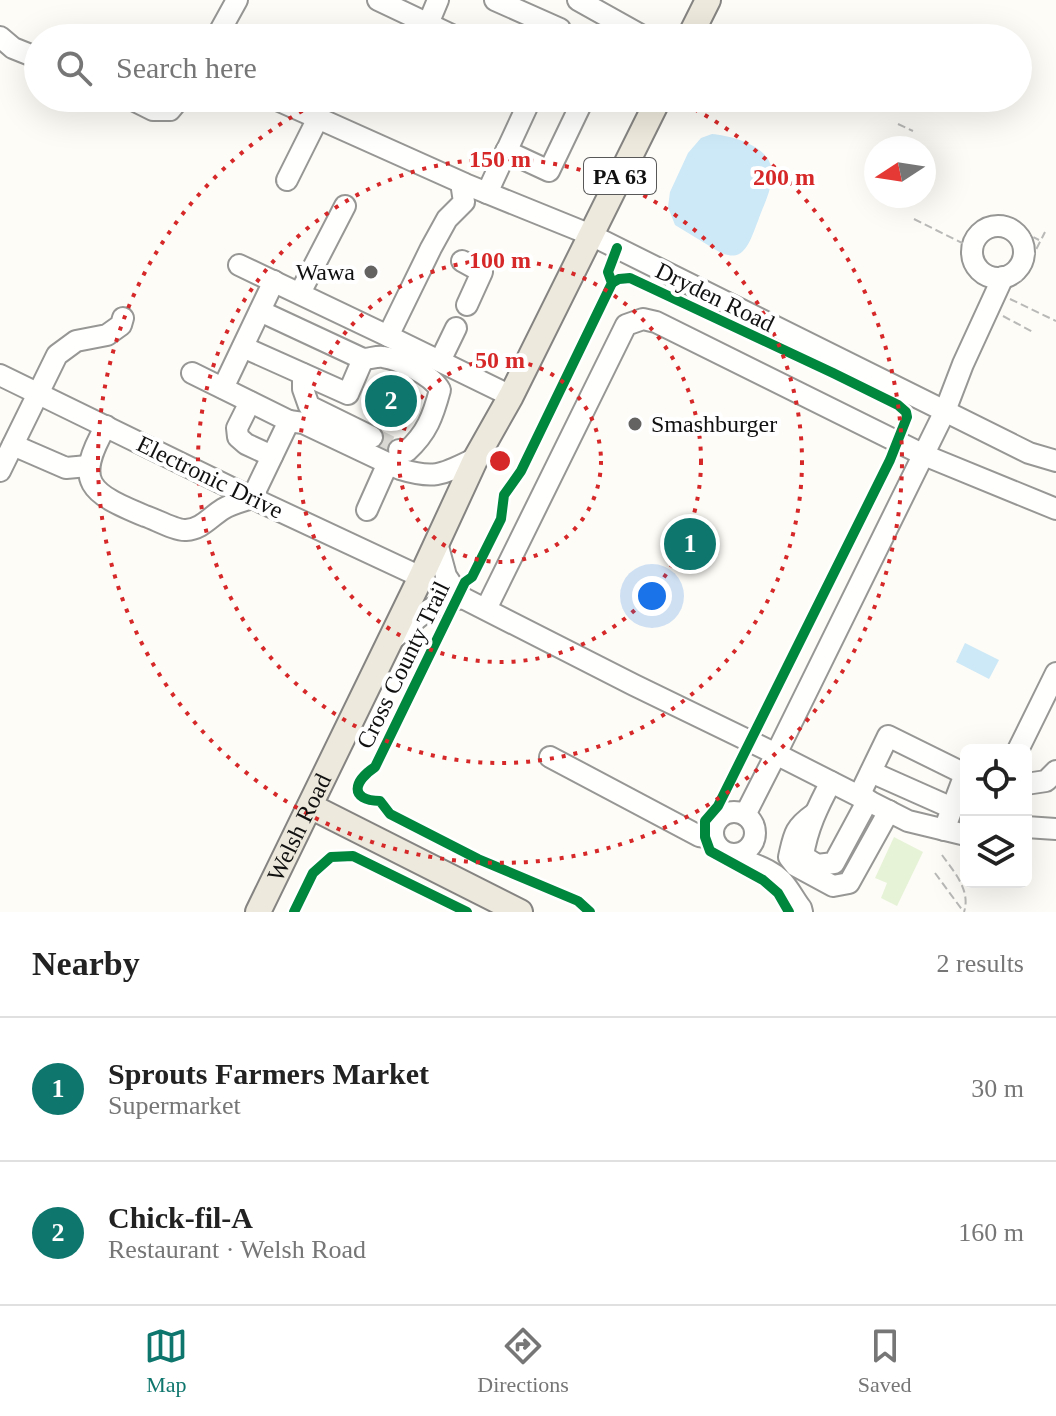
<!DOCTYPE html>
<html lang="en">
<head>
<meta charset="utf-8">
<style>
	:root { --surface:#fff; --page:#f6f6f6; --text:#222; --muted:#767676; --line:#e0e0e0; --accent:#0f766e }
	body { margin:0; font-family:"Times New Roman",serif; background:var(--page); color:var(--text) }
	.controls { position:absolute; right:24px; bottom:24px; display:grid; overflow:hidden; border-radius:12px; box-shadow:0 8px 32px #0002 }
	.controls button { width:72px; height:72px; display:grid; place-items:center; padding:0; border:0; border-bottom:2px solid var(--line); background:var(--surface); color:var(--text); font:40px sans-serif }
	.compass { position:absolute; left:864px; top:136px; width:72px; height:72px; border-radius:50%; background:var(--surface); box-shadow:0 8px 32px #0002; rotate:258deg }
	.you { position:absolute; left:652px; top:596px; width:28px; height:28px; margin:-20px; border:6px solid #fff; border-radius:50%; background:#1a73e8; box-shadow:0 0 0 12px #1a73e833 }
	.badge { display:grid; place-items:center; width:52px; height:52px; border-radius:50%; background:var(--accent); color:#fff; font-size:26px; font-weight:700 }
	.pin { position:absolute; translate:-50% -50%; border:4px solid #fff; box-shadow:0 2px 8px #0006 }
	.list { margin:0; padding:0; list-style:none }
	h2 { display:flex; justify-content:space-between; align-items:center; height:104px; margin:0; padding:0 32px; font-size:34px }
	h2 small { font-size:26px; font-weight:400; color:var(--muted) }
	.list li { display:grid; grid-template-columns:52px 1fr auto; gap:24px; align-items:center; box-sizing:border-box; height:144px; padding:0 32px; border-top:2px solid var(--line) }
	.list b { display:block; font-size:30px; white-space:nowrap }
	.list p { margin:0; font-size:26px; white-space:nowrap; color:var(--muted) }
	.list em { font-size:26px; font-style:normal; color:var(--muted) }
	.icon { flex:none; width:44px; height:44px; fill:none; stroke:currentColor; stroke-width:2; stroke-linecap:round; stroke-linejoin:round }
	.map { position:relative; flex:none; width:1056px; height:912px; overflow:hidden }
	.search { position:absolute; background:var(--surface); box-shadow:0 8px 32px #0002; left:24px; right:24px; top:24px; height:88px; display:flex; align-items:center; gap:20px; box-sizing:border-box; padding:0 28px; border-radius:44px; color:var(--muted); font-size:30px }
	.sheet { height:392px; background:var(--surface) }
	nav { display:flex; justify-content:space-around; align-items:center; box-sizing:border-box; height:112px; border-top:2px solid var(--line); background:var(--surface); font-size:22px; color:var(--muted) }
	nav a { display:grid; justify-items:center; gap:4px }
	nav .on { color:var(--accent) }
	.map>svg:first-child { display:block }
	.green { fill:#e7f3d7 }
	.water { fill:#cde8f7 }
	.lines { fill:none; stroke-linecap:round; stroke-linejoin:round }
	.minor-tunnel { stroke:#dad9d4; stroke-width:20; stroke-dasharray:20 10; stroke-linecap:butt }
	.minor-casing { stroke:#979795; stroke-width:24 }
	.major-casing { stroke:#858482; stroke-width:28 }
	.path { stroke:#b9b9b8; stroke-width:2; stroke-dasharray:8 4; stroke-linecap:butt }
	.minor { stroke:#fffffe; stroke-width:20 }
	.major { stroke:#ede9dc; stroke-width:24 }
	.cycleway-casing { stroke:#fff; stroke-width:15 }
	.cycleway { stroke:#00873e; stroke-width:10 }
	.ring { fill:none; stroke:#d62828; stroke-width:4; stroke-dasharray:4 8 }
	.poi-dot { fill:#646362; stroke:#fff; stroke-width:3 }
	.labels { text-anchor:middle; stroke-width:8; stroke-linejoin:round; paint-order:stroke }
	.shield { fill:#fff; stroke:#585858; stroke-width:2 }
	.shield-label { font-size:22px; font-weight:bold; fill:#111 }
	.poi-label { font-size:24px; fill:#111; stroke:#fff; text-anchor:end }
	.street-label { font-size:24px; fill:#111; stroke:#fff }
	.centre { fill:#d62828; stroke:#fff; stroke-width:4 }
	.ring-label { font-size:24px; text-anchor:middle; font-weight:bold; fill:#d62828; stroke:#fff; stroke-width:8; stroke-linejoin:round; paint-order:stroke }
</style>
</head>
<body>
<div class="map">
<svg width="1056" height="912" viewBox="0 0 1056 912">
	<rect width="100%" height="100%" fill="#fdfcf7"/>
	<polygon class="green" points="894,837 923,852 897,906 881,898 887,883 875,878"/>
	<g class="water">
		<path d="M712,134C733,136 771,146 772,172C773,188 763,206 758,221C754,230 749,249 739,254C733,257 727,255 721,253L675,225L668,207L670,192L688,153L701,138Z"/>
		<polygon points="965,643 999,660 989,679 956,662"/>
	</g>
	<g class="lines">
		<polyline class="minor-tunnel" points="372,437 399,450"/>
		<defs>
			<g id="minor">
				<polyline points="378,0 458,38"/>
				<polyline points="495,0 560,29"/>
				<polyline points="578,0 646,38"/>
				<polyline points="428,24 438,0"/>
				<polyline points="0,37 13,48 38,58"/>
				<polyline points="216,38 237,0"/>
				<polyline points="129,98 153,110 170,110 180,98"/>
				<polyline points="273,98 465,184 591,235 1029,453 1056,461"/>
				<polyline points="506,151 549,171 584,98"/>
				<polyline points="287,180 318,118"/>
				<polyline points="487,193 531,98"/>
				<circle cx="998" cy="252" r="26"/>
				<polyline points="462,261 482,272 467,305"/>
				<polyline points="239,265 388,336 431,248 447,219 464,202 462,189 464,184"/>
				<polyline points="300,293 345,206"/>
				<polyline points="388,336 511,396"/>
				<polyline points="243,347 348,394 363,359 260,311"/>
				<path d="M363,359C369,359 377,356 383,357C399,359 433,376 440,390C433,416 427,433 407,451L399,450"/>
				<polyline points="440,361 456,328"/>
				<polyline points="303,374 303,389 309,406 372,437"/>
				<polyline points="0,375 252,498 421,577"/>
				<polyline points="223,388 274,281"/>
				<polyline points="250,402 237,428 238,437 246,444 272,456"/>
				<path d="M289,421L303,423L400,469C436,480 443,474 476,458"/>
				<path d="M106,426C73,483 90,493 145,516C155,519 176,531 186,530C202,529 210,517 223,509C231,504 243,501 252,498L289,421L192,373"/>
				<polyline points="13,445 66,468 88,466"/>
				<polyline points="0,471 57,355 76,341 107,335 121,325 123,318"/>
				<polyline points="367,510 388,463"/>
				<polyline points="437,543 446,576 452,585 463,598 634,685 776,754 945,411 963,364 1003,277"/>
				<polyline points="486,609 626,325 643,319 656,322 924,455 1056,509"/>
				<path d="M393,639C419,617 428,604 463,598"/>
				<polyline points="1018,750 1056,673"/>
				<polyline points="550,757 699,836 713,838"/>
				<polyline points="871,772 952,808"/>
				<path d="M831,782C818,806 807,829 803,856L817,865L834,863L868,800"/>
				<polyline points="1026,784 1046,781 1056,771"/>
				<polyline points="859,796 888,736 965,774 944,830"/>
				<circle cx="734" cy="833" r="21"/>
				<path d="M814,814C794,828 794,835 789,857L796,866L833,886L849,883L889,811"/>
				<polyline points="745,815 776,754 908,821 966,835"/>
				<polyline points="1026,827 1056,829"/>
				<path d="M734,855C749,864 768,867 781,880C789,888 794,899 801,908L802,912"/>
			</g>
			<g id="major">
				<polyline points="689,38 708,0"/>
				<polyline points="310,806 520,912"/>
				<path id="s1" d="M258,912L421,577L476,458L511,396L659,98"/>
			</g>
		</defs>
		<use href="#minor" class="minor-casing"/>
		<use href="#major" class="major-casing"/>
		<g class="path">
			<polyline points="898,124 913,131"/>
			<polyline points="914,219 964,244 975,226 986,219 992,218 1013,221 1018,224 1025,233 1039,240"/>
			<polyline points="1020,281 1045,232"/>
			<polyline points="1010,299 1056,321"/>
			<polyline points="1003,316 1033,332"/>
			<path d="M942,855C954,872 971,890 964,912"/>
			<polyline points="935,873 963,911"/>
		</g>
		<use href="#minor" class="minor"/>
		<use href="#major" class="major"/>
		<defs>
			<g id="cycleway">
				<polyline points="612,283 619,279 630,278 833,373 898,405 906,412 907,417 890,460 718,806 705,821 705,837 710,851 763,880 778,893 789,912"/>
				<polyline points="294,912 313,873 331,857 353,856 467,912"/>
				<path d="M590,912L578,901L478,859L390,814L380,801C348,800 354,781 375,767L465,582L472,577L501,519L504,495L521,471L612,283L608,272L617,248"/>
			</g>
		</defs>
		<use href="#cycleway" class="cycleway-casing"/>
		<use href="#cycleway" class="cycleway"/>
	</g>
	<g class="ring">
		<circle cx="500" cy="461" r="101"/>
		<circle cx="500" cy="461" r="201"/>
		<circle cx="500" cy="461" r="302"/>
		<path d="M673 98A402 402 0 1 1 327 98"/>
	</g>
	<g class="poi-dot">
		<circle cx="371" cy="272" r="8"/>
		<circle cx="635" cy="424" r="8"/>
	</g>
	<g class="labels">
		<rect class="shield" x="584" y="158" width="72" height="36" rx="6"/>
		<g class="shield-label">
			<text x="620" y="184">PA 63</text>
		</g>
		<g class="poi-label">
			<text x="355" y="280">Wawa</text>
			<text x="651" y="432" text-anchor="start">Smashburger</text>
		</g>
		<g class="street-label">
			<text transform="translate(715 297) rotate(26)" y="8">Dryden Road</text>
			<text transform="translate(210 477) rotate(26)" y="8">Electronic Drive</text>
			<text transform="translate(403 665) rotate(-64)" y="8">Cross County Trail</text>
			<text dy="8" stroke="none"><textPath href="#s1" startOffset="94">Welsh Road</textPath></text>
		</g>
	</g>
	<circle cx="500" cy="461" r="12" class="centre"/>
	<g class="ring-label">
		<text x="500" y="167">150 m</text>
		<text x="784" y="185">200 m</text>
		<text x="500" y="268">100 m</text>
		<text x="500" y="368">50 m</text>
	</g>
</svg>
<div class="controls">
<button><svg class="icon" aria-label="locate" viewBox="0 0 24 24"><circle cx="12" cy="12" r="6"/><path d="M12 2v4M12 18v4M2 12h4M18 12h4"/></svg></button>
<button><svg class="icon" aria-label="layers" viewBox="0 0 24 24"><path d="M12 4l9 5-9 5-9-5zM3 14l9 5 9-5"/></svg></button>
</div>
<svg class="compass" viewBox="-18 -18 36 36"><path d="M0-13l5 13h-10z" fill="#e53935"/><path d="M0 13l5-13h-10z" fill="#767676"/></svg>
<div class="you"></div>
<div class="pin badge" style="left:690px;top:544px">1</div>
<div class="pin badge" style="left:391px;top:401px">2</div>
<div class="search"><svg class="icon" aria-label="search" viewBox="0 0 24 24"><circle cx="10" cy="10" r="6"/><path d="M15 15l6 6"/></svg>Search here</div>
</div>
<section class="sheet">
<h2>Nearby<small>2 results</small></h2>
<ul class="list">
<li><span class="badge">1</span><div><b>Sprouts Farmers Market</b><p>Supermarket</p></div><em>30 m</em></li>
<li><span class="badge">2</span><div><b>Chick-fil-A</b><p>Restaurant · Welsh Road</p></div><em>160 m</em></li>
</ul>
</section>
<nav>
<a class="on"><svg class="icon" aria-label="map" viewBox="0 0 24 24"><path d="M3 6l6-2 6 2 6-2v14l-6 2-6-2-6 2zM9 4v14M15 6v14"/></svg>Map</a>
<a><svg class="icon" aria-label="directions" viewBox="0 0 24 24"><path d="M12 3l9 9-9 9-9-9zM9 14v-3h6M13 9l2 2-2 2"/></svg>Directions</a>
<a><svg class="icon" aria-label="saved" viewBox="0 0 24 24"><path d="M7 4h10v16l-5-4-5 4z"/></svg>Saved</a>
</nav>
</body>
</html>
